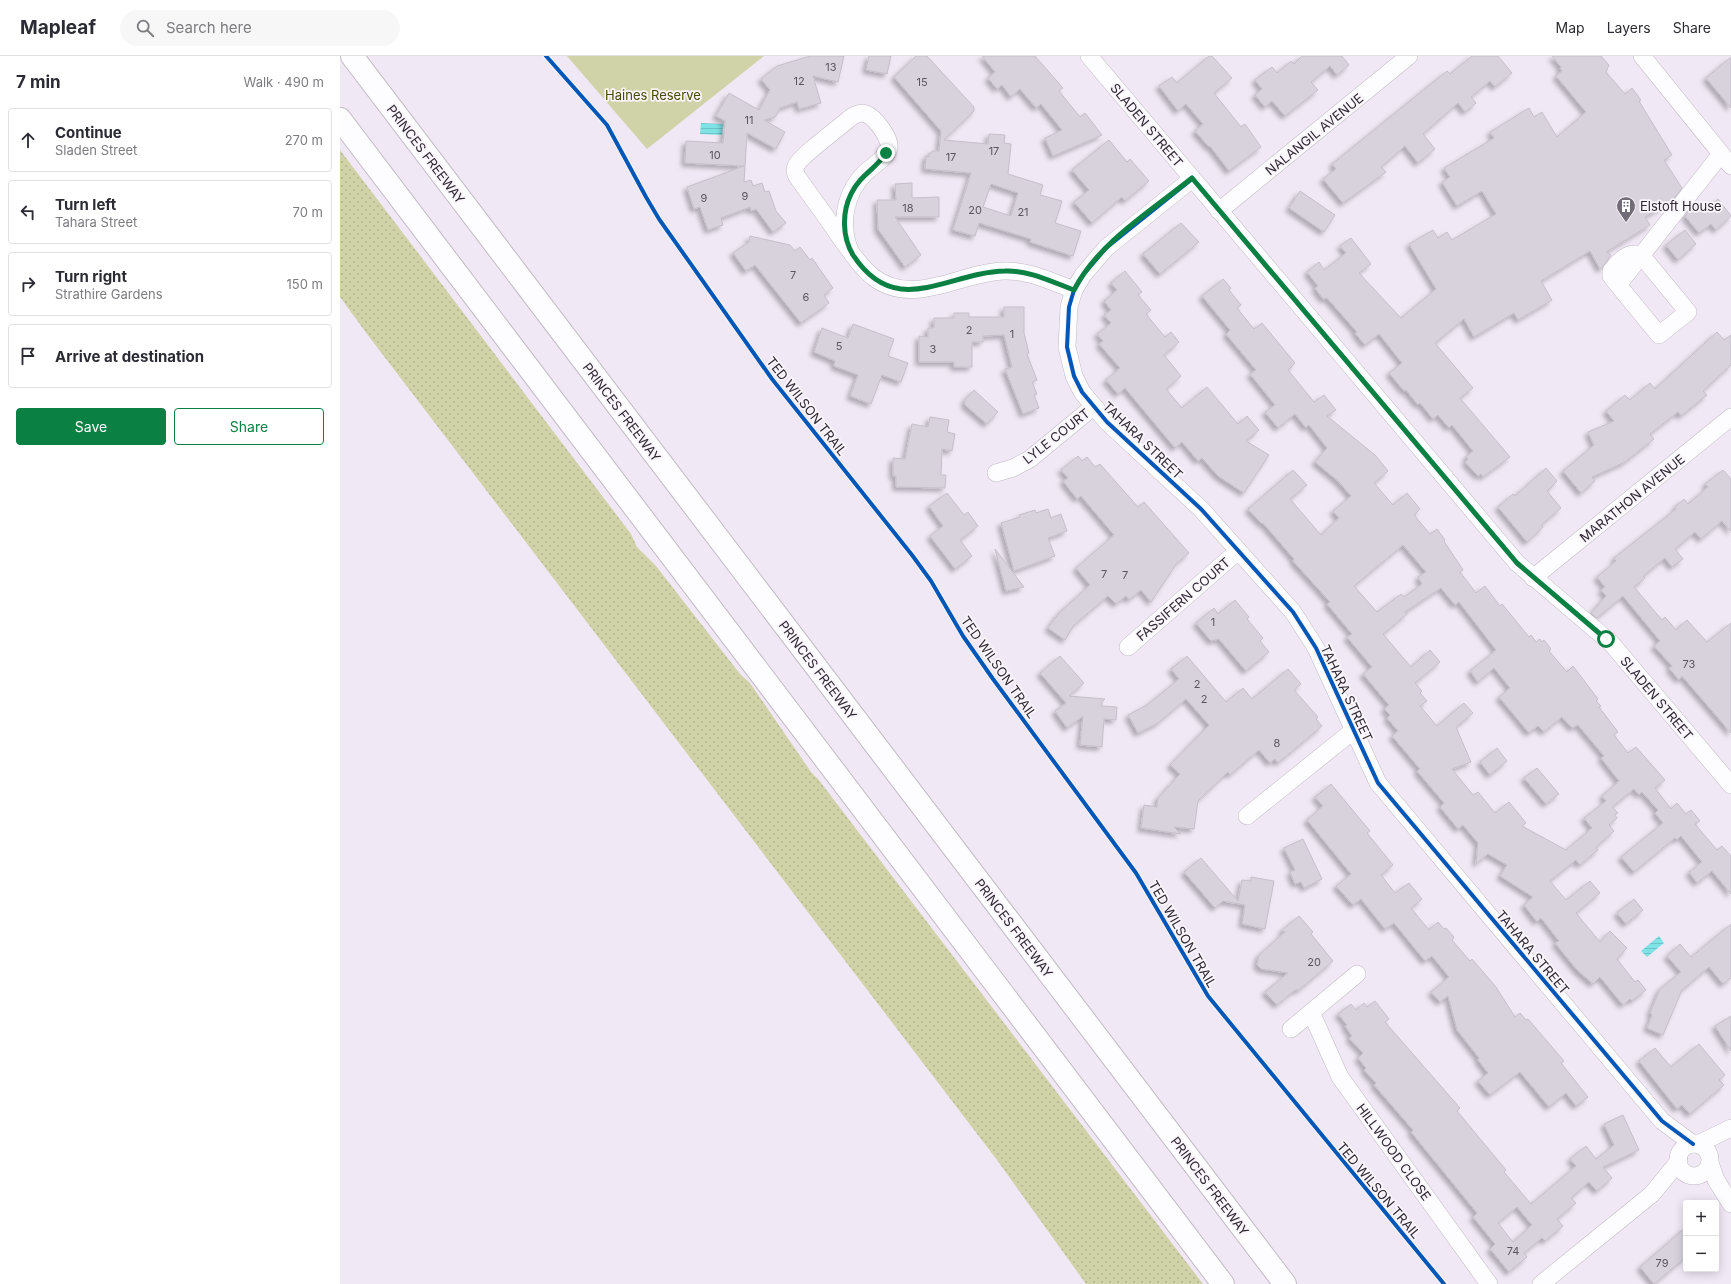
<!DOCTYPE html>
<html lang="en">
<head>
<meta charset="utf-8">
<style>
	:root { --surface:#fff; --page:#f7f7f7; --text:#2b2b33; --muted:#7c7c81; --line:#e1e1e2; --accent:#0b8043 }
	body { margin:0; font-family:Inter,sans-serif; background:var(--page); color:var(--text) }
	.controls { position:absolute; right:12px; bottom:12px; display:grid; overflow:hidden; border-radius:4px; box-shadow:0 2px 10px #0003 }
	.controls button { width:36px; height:36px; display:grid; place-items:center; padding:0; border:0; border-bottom:1px solid var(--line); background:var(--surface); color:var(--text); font:20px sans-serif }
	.stop { position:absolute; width:12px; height:12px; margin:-9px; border:3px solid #0b8043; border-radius:50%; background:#fff }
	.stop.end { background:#0b8043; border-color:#fff; box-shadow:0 1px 4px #0008 }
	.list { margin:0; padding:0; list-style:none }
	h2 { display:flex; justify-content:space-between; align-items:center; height:52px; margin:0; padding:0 16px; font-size:17px }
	h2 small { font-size:13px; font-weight:400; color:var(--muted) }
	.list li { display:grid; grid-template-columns:26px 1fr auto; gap:12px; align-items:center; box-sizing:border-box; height:64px; margin:0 8px 8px; padding:0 8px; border:1px solid var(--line); border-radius:4px }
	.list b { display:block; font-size:15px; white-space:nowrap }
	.list p { margin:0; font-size:13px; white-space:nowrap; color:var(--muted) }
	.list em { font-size:13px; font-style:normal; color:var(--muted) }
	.actions { display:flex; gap:8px; padding:12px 16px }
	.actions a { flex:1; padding:9px 0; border:1px solid var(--accent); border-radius:4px; text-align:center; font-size:14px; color:var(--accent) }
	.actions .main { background:var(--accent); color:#fff }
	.icon { flex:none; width:22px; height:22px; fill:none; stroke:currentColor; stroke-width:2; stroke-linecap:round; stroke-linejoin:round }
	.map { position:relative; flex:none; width:1391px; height:1228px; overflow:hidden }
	header { display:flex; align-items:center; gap:24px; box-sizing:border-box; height:56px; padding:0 20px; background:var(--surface); border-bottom:1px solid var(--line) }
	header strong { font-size:19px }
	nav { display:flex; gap:22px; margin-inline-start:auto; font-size:14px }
	.search { width:280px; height:36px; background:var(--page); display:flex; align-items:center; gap:10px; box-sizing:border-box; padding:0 14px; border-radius:22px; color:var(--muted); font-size:15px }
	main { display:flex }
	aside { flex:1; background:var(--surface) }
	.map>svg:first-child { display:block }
	.grass { fill:url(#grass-dots) }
	.green { fill:#d0d2a7 }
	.water { fill:url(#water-rules) }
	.building { fill:#d8d2dd; stroke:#c5bfca; fill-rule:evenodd; filter:url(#shadow) }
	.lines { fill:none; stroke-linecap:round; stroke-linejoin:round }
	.minor-casing { stroke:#c0bac4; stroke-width:18 }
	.highway-casing { stroke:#c0bac4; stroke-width:24 }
	.minor { stroke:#fdfcfe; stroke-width:17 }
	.highway { stroke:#fdfcfe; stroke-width:22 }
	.cycleway-casing { stroke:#f9f5fb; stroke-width:6 }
	.cycleway { stroke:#0057b8; stroke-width:4 }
	.route { stroke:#0b8043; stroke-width:5 }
	.labels { text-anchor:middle; stroke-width:3.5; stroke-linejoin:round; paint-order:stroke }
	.number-label { font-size:11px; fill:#5b5560 }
	.park-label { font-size:13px; fill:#464b00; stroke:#f9f5fb }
	.street-label { font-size:13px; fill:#2e2833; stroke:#f9f5fb }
	.poi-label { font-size:13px; fill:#2e2833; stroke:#f9f5fb; text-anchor:start }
</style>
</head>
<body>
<header>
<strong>Mapleaf</strong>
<div class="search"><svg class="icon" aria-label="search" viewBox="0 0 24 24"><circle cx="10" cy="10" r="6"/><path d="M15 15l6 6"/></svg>Search here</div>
<nav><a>Map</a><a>Layers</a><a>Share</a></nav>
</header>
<main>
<aside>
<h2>7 min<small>Walk · 490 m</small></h2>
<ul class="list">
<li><svg class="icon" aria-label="ahead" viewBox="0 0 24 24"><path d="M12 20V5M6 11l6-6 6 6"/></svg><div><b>Continue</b><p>Sladen Street</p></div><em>270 m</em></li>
<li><svg class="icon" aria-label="left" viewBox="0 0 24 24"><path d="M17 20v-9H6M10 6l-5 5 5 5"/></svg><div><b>Turn left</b><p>Tahara Street</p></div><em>70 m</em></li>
<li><svg class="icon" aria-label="right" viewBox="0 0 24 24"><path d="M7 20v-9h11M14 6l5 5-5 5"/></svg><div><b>Turn right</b><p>Strathire Gardens</p></div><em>150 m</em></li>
<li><svg class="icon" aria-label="arrive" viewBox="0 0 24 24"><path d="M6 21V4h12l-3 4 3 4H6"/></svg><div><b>Arrive at destination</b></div></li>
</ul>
<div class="actions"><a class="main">Save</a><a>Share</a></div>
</aside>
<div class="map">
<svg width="1391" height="1228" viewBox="0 0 1391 1228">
	<defs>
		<pattern id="grass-dots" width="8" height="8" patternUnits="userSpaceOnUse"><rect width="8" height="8" fill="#d0d2a7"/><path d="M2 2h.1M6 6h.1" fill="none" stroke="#b3b490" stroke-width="1.8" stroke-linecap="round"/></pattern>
		<pattern id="water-rules" width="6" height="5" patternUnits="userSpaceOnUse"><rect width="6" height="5" fill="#7fe3e6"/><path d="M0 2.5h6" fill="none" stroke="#6ec3c6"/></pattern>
		<filter id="shadow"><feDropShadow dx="-3.5" dy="3.5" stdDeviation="2" flood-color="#0004"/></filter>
	</defs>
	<rect width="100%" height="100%" fill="#f0e9f5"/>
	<polygon class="grass" points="0,94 291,478 297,491 316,510 400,618 410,627 471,716 478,723 863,1228 746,1228 657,1104 27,278 0,241"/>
	<polygon class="green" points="227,0 424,0 307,93"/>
	<g class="water">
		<polygon points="361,67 383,68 382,79 360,78"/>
		<polygon points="1319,880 1324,887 1307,901 1301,895"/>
	</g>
	<g class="building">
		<polygon points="470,0 504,0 498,26 473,20 481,47 459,53 457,46 440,52 435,61 424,64 445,76 436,93 407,77 404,126 411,124 413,130 422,127 425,136 429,135 436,155 446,167 433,176 416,153 411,155 410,151 381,162 383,169 368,174 360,151 354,153 347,131 404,110 345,107 346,85 383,87 385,65 376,60 389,37 419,54 430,34 421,23 437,10"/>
		<polygon points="529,0 551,0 547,18 526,14"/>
		<path d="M576,0H587L634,51V55L604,84L648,88L649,78L665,79L664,87L671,88L668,118L703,129L700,139L722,145L715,167L741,175L733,200L690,186L691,183L639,167L635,180L613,174L631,117L585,113L586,100L589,101V97H592V95H599L601,75L554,21ZM651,128L678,137L671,160L643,151Z"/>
		<polygon points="642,0 695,0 723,32 719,35 740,61 745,57 762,79 713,100 705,82 722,74 701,48 696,52 680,33 671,41 662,29 657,33 648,22 655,16"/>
		<polygon points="869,0 872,0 892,22 874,37 901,71 905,68 921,91 889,115 870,90 869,91 855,75 863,68 846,48 838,55 819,30 832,21 837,27"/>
		<polygon points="962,0 1002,0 1009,9 997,19 990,10 971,26 978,34 945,60 932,45 925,51 915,39 922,33 915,24 932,11 937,17 951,5 954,8"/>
		<polygon points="1132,0 1158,0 1172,17 1155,31 1150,25 1131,41 1136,47 1125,56 1118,47 1083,78 1095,93 1078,107 1065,90 1041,111 1046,116 1003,147 983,123 996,113 992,108 1107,15 1110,18"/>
		<polygon points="1212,0 1261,0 1269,9 1266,16 1285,38 1292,32 1301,44 1299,45 1332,99 1324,104 1342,132 1332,145 1305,161 1310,169 1266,196 1271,199 1262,212 1260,213 1250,195 1201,225 1212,244 1178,264 1174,257 1134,281 1124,263 1095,287 1133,332 1120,342 1170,401 1143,421 1141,418 1138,420 1125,406 1128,403 1126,401 1133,395 1112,369 1109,372 1098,359 1093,363 1080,347 1078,349 1066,334 1064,335 1049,317 1062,307 1039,278 1025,289 1015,277 1017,276 987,242 983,243 975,232 978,230 967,216 979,206 984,214 1006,197 1000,190 1011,182 1031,208 1019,217 1061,262 1096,233 1069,188 1093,174 1098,182 1107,176 1112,184 1156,158 1142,135 1117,150 1102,126 1110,121 1104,112 1154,82 1150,76 1189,52 1194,61 1202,56 1217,81 1246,56 1216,20 1222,15 1220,13 1221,11"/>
		<polygon points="1391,1 1391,52 1366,22"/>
		<polygon points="769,84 787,106 790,103 809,125 785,145 782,141 752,167 734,146 749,134 732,114"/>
		<polygon points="572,127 572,142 599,141 599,161 555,161 581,199 565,211 538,173 537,144 556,144 555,128"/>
		<polygon points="960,135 995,159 984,176 949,152"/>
		<polygon points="1378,143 1391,160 1376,174 1371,168 1359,177 1345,160 1355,148 1362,157"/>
		<polygon points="841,167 859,186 820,218 803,198"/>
		<polygon points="1345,174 1356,188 1338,204 1326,189"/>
		<polygon points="410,180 450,189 455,195 460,191 470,204 472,202 493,232 484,239 489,247 461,267 415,209 406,215 393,197 409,186"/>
		<polygon points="785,215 802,236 798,239 811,254 806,258 825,281 831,276 839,286 824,299 841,320 826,333 842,352 867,331 898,368 907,360 919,374 906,385 929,399 904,437 878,420 862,402 858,405 842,386 835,392 785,332 778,338 766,324 780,312 759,288 763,285 757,278 771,267 764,259 771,254 764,245 777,234 771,227"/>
		<path d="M883,223L891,232L889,234L901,249L897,252L914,273L922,267L955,307L948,314L974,346L984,339L996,354L987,360L1035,399L1048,415L1034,427L1053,449L1067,437L1080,453L1074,459L1090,478L1097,473L1105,484L1104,485L1123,514L1120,516L1136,537L1145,530L1160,550L1162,548L1189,581L1191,579L1196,586L1200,583L1202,586L1204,584L1211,593L1209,595L1227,616L1233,610L1258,643L1256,645L1261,650L1259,651L1278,676L1274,679L1288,697L1296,691L1325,724L1315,732L1331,753L1337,747L1346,758L1351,754L1360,765L1355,768L1377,794L1382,790L1391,800V838L1372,815L1357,827L1349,816L1362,806L1341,780L1337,784L1335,782L1294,816L1281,801L1323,767L1315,757L1318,754L1302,736L1299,739L1294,733L1272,751L1278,757L1275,759L1277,762L1269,769L1274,775L1256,791L1258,794L1240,809L1236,804L1210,825L1226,844L1250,825L1260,837L1236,857L1260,886L1270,875L1287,892L1277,903L1295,926L1298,924L1306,934L1292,945L1290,943L1283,949L1260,921L1253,928L1237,914L1215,887L1219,885L1201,862L1197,866L1184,849L1193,841L1160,820L1167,809L1148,798L1136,808L1138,787L1123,769L1118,773L1100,751L1104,747L1077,715L1080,713L1052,680L1058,675L1047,662L1050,659L1044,653L1049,649L1023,618L1032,611L1007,581L1012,578L987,548L990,546L953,505L954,503L923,467L922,468L908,453L953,414L967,429L950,443L981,479L999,462L993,455L1011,440L998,425L975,406L987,392L969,369L966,372L955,358L938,372L925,356L935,349L910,318L916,314L886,278L890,274L862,240ZM1063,489L1086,516L1078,521L1082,528L1064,541L1061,538L1037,556L1014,530ZM1101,532L1115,549L1119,546L1156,594L1130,615L1138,626L1154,612L1170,632L1159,641L1189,677L1198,670L1204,676L1222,661L1232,672L1238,669L1264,700L1261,702L1279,725L1262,740L1266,745L1244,762L1252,772L1226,794L1182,770L1186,767L1169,746L1155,757L1138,736L1133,739L1112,713L1131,706L1116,671L1133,657L1124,647L1097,670L1080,650L1087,645L1080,637L1082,635L1075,627L1100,606L1090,594L1071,611L1043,578L1067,558L1065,556Z"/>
		<polygon points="664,251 684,251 684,277 689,297 687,298 697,324 692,326 697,338 694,339 699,352 683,358 665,313 672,311 664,279 643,280 643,286 632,286 632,311 614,311 614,306 579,306 579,280 588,281 588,272 594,272 594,262 614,262 614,257 629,257 629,261 664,261"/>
		<polygon points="513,268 554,283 548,300 568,307 561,326 542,319 531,348 510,340 518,319 494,310 495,305 474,296 482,272 508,282"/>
		<polygon points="1377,276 1384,284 1391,279 1391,309 1363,335 1367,339 1341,360 1338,356 1310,378 1314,383 1285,406 1252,421 1255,425 1241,437 1223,415 1254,389 1248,376 1274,365 1266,355 1285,339 1290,344 1310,327 1315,333"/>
		<polygon points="634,334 658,356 647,368 625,349 625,344"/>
		<polygon points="590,361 609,364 607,376 615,378 612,395 602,393 601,419 606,419 605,432 556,431 556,420 553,420 553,402 565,403 572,368 588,371"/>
		<polygon points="738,400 742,405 747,401 755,411 760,408 798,451 804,446 849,497 837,507 811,546 801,534 789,544 786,540 776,548 768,540 734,569 725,584 708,572 719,557 750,529 736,512 774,479 741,440 737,443 723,425 728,422 721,414"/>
		<polygon points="1206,412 1217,425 1207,435 1221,452 1201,469 1203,471 1187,486 1158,451 1173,438 1175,440"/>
		<polygon points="1383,414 1391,423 1391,475 1382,465 1361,483 1355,476 1335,493 1343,503 1332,511 1325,502 1303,520 1305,522 1294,531 1322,564 1325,561 1336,574 1347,564 1367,586 1391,567 1391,677 1342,620 1339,624 1329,612 1332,610 1314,590 1320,585 1283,540 1257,562 1251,557 1266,540 1261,534 1265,531 1257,521 1276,505 1274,502 1336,453 1335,451 1344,443 1348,448 1368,431 1365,428"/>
		<polygon points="607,437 624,459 628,456 638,470 620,484 632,500 615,513 590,480 603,470 589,450"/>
		<polygon points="708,453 711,462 721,458 727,475 708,482 715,500 674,515 661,467 680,461 679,459 695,454 696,457"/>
		<polygon points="655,493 684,531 666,535"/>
		<polygon points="895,544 909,561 907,563 923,582 920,585 929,596 906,615 879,583 871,585 856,567 874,552 878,558"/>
		<polygon points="720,600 744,627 729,640 765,643 762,646 761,650 777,651 776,664 764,663 762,691 740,689 743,660 727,672 715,655 726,647 700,617"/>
		<polygon points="847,600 886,646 903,632 912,643 948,613 961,628 954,634 978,661 976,663 982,670 938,707 935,703 930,707 919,694 890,719 888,716 858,745 854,773 834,771 841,778 801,772 804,749 817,751 818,742 840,718 830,709 869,669 846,643 818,667 798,677 788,659 807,649 839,623 831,613"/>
		<polygon points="1157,692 1167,705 1150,719 1140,706"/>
		<polygon points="1197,712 1219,738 1206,748 1184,722"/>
		<polygon points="991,728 1030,775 1027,777 1053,809 1041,819 1055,837 1069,827 1082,843 1071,852 1089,874 1098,866 1104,873 1106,872 1114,881 1112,884 1130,905 1132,903 1156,931 1175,961 1180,957 1186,964 1188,963 1224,1005 1221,1007 1248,1041 1236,1050 1226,1037 1209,1051 1180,1016 1150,1039 1138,1025 1148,1017 1138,1004 1139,1002 1117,974 1108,940 1100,946 1091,936 1109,921 1092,900 1085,905 1054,867 1045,873 1021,843 1013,849 996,830 1011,818 967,764 983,750 975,741"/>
		<polygon points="963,783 982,823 964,832 961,826 955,828 950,816 955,814 944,792"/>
		<polygon points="861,802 898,845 902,824 911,825 911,821 934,825 925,873 902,868 905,849 883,845 875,852 844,816"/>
		<polygon points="1294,843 1303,854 1286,868 1277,857"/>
		<polygon points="959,860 973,876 971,878 993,905 959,934 955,934 937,949 925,936 948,917 921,913 917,909 919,899 945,876 941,875"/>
		<polygon points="1391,868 1391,922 1383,928 1369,911 1342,934 1323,979 1307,972 1312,959 1310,957 1320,933 1341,916 1327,900 1340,888 1351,901"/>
		<path d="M1035,945L1049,963L1045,966L1120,1052L1117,1055L1166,1114L1164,1116L1191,1148L1236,1110L1230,1103L1246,1090L1256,1103L1274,1089L1264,1068L1283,1059L1299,1094L1263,1111L1272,1122L1257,1135L1249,1126L1231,1142L1236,1147L1217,1163L1223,1170L1205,1185L1202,1182L1184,1197L1187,1201L1169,1216L1150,1193L1155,1188L1133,1161L1137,1157L1071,1076L1073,1074L1034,1029L1036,1027L1024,1014L1026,1012L1018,1002L1023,997L1009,982L1012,980L1005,970L1007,969L998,958L1011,948L1016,954L1024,947L1027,951ZM1177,1151L1192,1169L1173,1186L1158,1167Z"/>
		<polygon points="1391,960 1391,995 1375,970"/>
		<polygon points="1359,988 1385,1019 1379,1024 1384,1029 1350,1058 1342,1049 1337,1053 1299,1005 1315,992 1331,1011"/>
		<polygon points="1346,1171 1346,1201 1314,1228 1300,1211"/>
	</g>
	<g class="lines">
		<defs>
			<g id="minor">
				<polyline points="749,0 1177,507 1271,587 1391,729"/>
				<polyline points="1302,0 1391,110"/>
				<polyline points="852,123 766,192 743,219 734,234 729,251 727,291 734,320 742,336 767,366 861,453 953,556 976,592 1038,727 1322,1065 1353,1088"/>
				<polyline points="879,155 1069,0"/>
				<path d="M510,195C499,168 505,136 526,116C534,109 546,102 549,92C551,83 535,61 526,58C520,56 514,59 509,63C500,71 459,101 456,110C454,114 456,119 458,122C473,143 488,163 502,184C512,197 520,211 533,221C574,252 620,216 664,215C689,214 712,226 734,234"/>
				<path d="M1278,229L1271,220V215C1279,205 1287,195 1301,199L1348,256L1319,279L1278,229L1381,98"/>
				<polyline points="656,417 673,412 690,403 753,351"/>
				<polyline points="1193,522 1391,361"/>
				<polyline points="788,591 898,495"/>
				<polyline points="907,760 1014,674"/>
				<polyline points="971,956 1000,1021 1149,1228"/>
				<polyline points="951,973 1017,918"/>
				<polyline points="1358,1088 1391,1072"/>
				<circle cx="1354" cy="1104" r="16"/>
				<polyline points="1370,1107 1376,1124 1391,1148"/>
				<polyline points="1201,1228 1312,1138 1339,1105"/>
			</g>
			<g id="highway">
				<polyline points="12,0 945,1228"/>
				<polyline points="0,63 883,1228"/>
			</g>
		</defs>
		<use href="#minor" class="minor-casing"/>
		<use href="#highway" class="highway-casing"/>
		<use href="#minor" class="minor"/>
		<use href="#highway" class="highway"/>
		<defs>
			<g id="cycleway">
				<polyline points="206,0 267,69 306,141 319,163 432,323 572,499 591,525 623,580 653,623 796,817 868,940 1104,1228"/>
				<polyline points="852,123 766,192 743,219 734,234 729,251 727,291 734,320 742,336 767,366 861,453 953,556 976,592 1038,727 1322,1065 1353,1088"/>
			</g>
		</defs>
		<use href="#cycleway" class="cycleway-casing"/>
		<use href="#cycleway" class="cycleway"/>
	</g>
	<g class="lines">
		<path class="route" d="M546,97C536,113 520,119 511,138C502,156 502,181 513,199C556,265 608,216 665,215C689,214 712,226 734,234C758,187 811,155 852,122L1177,507L1266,583"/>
	</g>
	<defs>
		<symbol id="building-pin" viewBox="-11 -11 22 30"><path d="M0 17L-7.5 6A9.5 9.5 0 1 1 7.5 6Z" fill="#726c77" stroke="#f9f5fb"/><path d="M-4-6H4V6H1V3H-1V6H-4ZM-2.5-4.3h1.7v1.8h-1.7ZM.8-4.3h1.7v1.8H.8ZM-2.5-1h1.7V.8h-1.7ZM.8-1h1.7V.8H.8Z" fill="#fff"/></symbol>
	</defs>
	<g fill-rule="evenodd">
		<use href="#building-pin" x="1275" y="139" width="22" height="30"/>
	</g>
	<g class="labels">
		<g class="number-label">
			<text x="491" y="15">13</text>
			<text x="459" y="29">12</text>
			<text x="582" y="30">15</text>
			<text x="409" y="68">11</text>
			<text x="654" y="99">17</text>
			<text x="375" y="103">10</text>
			<text x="611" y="105">17</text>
			<text x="405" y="144">9</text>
			<text x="364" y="146">9</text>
			<text x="568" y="156">18</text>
			<text x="635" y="158">20</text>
			<text x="683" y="160">21</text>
			<text x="453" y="223">7</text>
			<text x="466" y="245">6</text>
			<text x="629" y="278">2</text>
			<text x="672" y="282">1</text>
			<text x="499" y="294">5</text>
			<text x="593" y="297">3</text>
			<text x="764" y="522">7</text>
			<text x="785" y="523">7</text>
			<text x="873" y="570">1</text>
			<text x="1349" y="612">73</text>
			<text x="857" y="632">2</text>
			<text x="864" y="647">2</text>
			<text x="937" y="691">8</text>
			<text x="974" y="910">20</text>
			<text x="1173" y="1199">74</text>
			<text x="1322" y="1211">79</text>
		</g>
		<g class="park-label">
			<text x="313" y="44">Haines Reserve</text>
		</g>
		<g class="street-label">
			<text transform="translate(807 69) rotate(50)" y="5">SLADEN STREET</text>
			<text transform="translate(974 78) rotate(-39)" y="5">NALANGIL AVENUE</text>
			<text transform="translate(86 98) rotate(53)" y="5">PRINCES FREEWAY</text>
			<text transform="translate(467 350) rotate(52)" y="5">TED WILSON TRAIL</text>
			<text transform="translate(282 356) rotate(53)" y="5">PRINCES FREEWAY</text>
			<text transform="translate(716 380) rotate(-38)" y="5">LYLE COURT</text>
			<text transform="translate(803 384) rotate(44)" y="5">TAHARA STREET</text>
			<text transform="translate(1292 442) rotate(-39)" y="5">MARATHON AVENUE</text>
			<text transform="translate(843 543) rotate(-41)" y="5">FASSIFERN COURT</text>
			<text transform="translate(659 611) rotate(55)" y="5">TED WILSON TRAIL</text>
			<text transform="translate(478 614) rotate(53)" y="5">PRINCES FREEWAY</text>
			<text transform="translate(1007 637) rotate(65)" y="5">TAHARA STREET</text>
			<text transform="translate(1317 642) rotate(50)" y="5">SLADEN STREET</text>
			<text transform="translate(674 872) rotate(53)" y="5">PRINCES FREEWAY</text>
			<text transform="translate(843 878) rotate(60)" y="5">TED WILSON TRAIL</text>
			<text transform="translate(1193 896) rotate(50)" y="5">TAHARA STREET</text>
			<text transform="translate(1054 1096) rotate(54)" y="5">HILLWOOD CLOSE</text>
			<text transform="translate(870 1130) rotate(53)" y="5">PRINCES FREEWAY</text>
			<text transform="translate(1039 1134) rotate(50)" y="5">TED WILSON TRAIL</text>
		</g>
		<g class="poi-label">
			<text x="1300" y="155">Elstoft House</text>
		</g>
	</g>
</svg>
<div class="controls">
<button>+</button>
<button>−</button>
</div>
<div class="stop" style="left:1266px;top:583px"></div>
<div class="stop end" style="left:546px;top:97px"></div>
</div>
</main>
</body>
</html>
